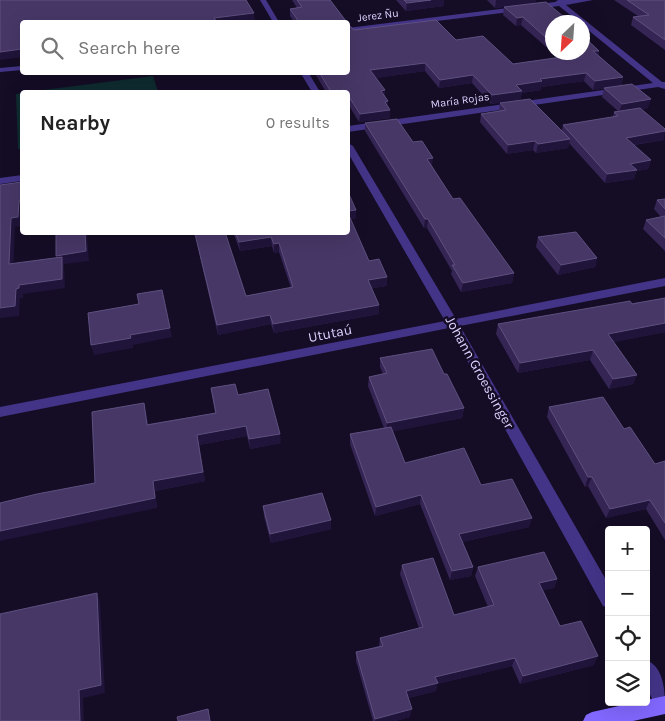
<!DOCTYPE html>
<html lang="en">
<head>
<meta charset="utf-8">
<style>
	:root { --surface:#fff; --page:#f2f2f2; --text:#222; --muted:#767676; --line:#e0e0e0 }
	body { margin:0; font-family:Karla,sans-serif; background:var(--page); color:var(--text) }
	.controls { position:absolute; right:15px; bottom:15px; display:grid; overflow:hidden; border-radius:5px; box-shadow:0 5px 20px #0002 }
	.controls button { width:45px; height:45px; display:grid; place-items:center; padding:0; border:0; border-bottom:1px solid var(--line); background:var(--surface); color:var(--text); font:25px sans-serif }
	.compass { position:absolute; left:545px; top:15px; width:45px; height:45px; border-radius:50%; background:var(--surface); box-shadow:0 5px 20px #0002; rotate:205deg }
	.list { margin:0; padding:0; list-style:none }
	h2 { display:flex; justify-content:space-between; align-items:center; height:65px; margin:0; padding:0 20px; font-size:21px }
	h2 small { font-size:16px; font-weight:400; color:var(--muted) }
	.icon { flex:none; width:28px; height:28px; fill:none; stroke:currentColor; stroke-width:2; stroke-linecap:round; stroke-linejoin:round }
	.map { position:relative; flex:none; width:665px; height:721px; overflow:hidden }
	.search { position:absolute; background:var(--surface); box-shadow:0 5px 20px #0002; left:20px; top:20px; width:330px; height:55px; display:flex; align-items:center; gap:12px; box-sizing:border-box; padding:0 18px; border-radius:5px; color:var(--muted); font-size:19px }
	.panel { position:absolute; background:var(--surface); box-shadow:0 5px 20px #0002; left:20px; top:90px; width:330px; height:145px; border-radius:5px }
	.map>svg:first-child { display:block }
	.green { fill:#0f2c30 }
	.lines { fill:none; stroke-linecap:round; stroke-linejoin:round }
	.street { fill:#443488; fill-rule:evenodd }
	.secondary { fill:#8268ff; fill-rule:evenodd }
	.wall { fill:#352555 }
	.shaded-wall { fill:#20143a }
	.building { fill:#473767; stroke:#5e507f }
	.labels { text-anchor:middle; stroke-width:5; stroke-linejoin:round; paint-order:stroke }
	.far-street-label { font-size:11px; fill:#ddd1ff; stroke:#150d26 }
	.street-label { font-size:14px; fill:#ddd1ff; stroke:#150d26 }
</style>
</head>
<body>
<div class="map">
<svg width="665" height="721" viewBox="0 0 665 721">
	<rect width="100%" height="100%" fill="#150d26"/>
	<g class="green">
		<polygon points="153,76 158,92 28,92"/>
		<polygon points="22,93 22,149 18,149 16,94"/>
	</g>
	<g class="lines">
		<g class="street">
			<polygon points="260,0 266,0 279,22 273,22"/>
			<polygon points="558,0 593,0 566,5 662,82 665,82 665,89 658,87 348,132 348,126 653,83 582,25 582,22 579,22 559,6 348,32 348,28 555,2"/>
			<polygon points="22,66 22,70 0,72 0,68"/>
			<polygon points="300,72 308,72 320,92 312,92"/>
			<polygon points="348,143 353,146 456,319 665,278 665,286 460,326 609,585 609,608 603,606 449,328 0,417 0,407 445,321 348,153"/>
			<polygon points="22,175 22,181 0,184 0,178"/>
			<path d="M646,660C665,667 665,694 665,711C646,703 646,677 646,660Z"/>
		</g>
		<polygon class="secondary" points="665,696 665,714 633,721 583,721 586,715 592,712 637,702 646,702 646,700"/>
	</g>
	<g class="wall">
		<polygon points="292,0 330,0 346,22 294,22 290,16 290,9 297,8"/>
		<polygon points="396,0 444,0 444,6 406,11"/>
		<polygon points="487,0 536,0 536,3 495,8"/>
		<polygon points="614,0 665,0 665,50 631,25 633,17 638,16"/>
		<polygon points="504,7 552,22 552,52 521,25 516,26 503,15"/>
		<polygon points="354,30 456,40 513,64 559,58 553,52 582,52 582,33 585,35 585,37 599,51 598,56 623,77 621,86 593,90 584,81 541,87 541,90 522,93 520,100 491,104 472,83 439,88 425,71 376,78 385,97 388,101 388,106 390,118 359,122 348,104 348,92 326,92 314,72 348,72"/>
		<polygon points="604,88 648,108 641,109 664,140 634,145 651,160 648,169 636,171 634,179 605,183 569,143 568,148 536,153 533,150 507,154 480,122 481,114 499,111 500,103 562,130 563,125 613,117 614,112 618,111 602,97"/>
		<polygon points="365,123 413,142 432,166 453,199 514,273 512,283 461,292 451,274 452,271 427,228 424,228 365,131"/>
		<polygon points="348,192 356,219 350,219 369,261 387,277 387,286 372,288 379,314 274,333 271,324 218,335 197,243 195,234 246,296 291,288 279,252 274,253 272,246 240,251 233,232 348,232"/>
		<polygon points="665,199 665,251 643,229 646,220 661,217 654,209 657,200"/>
		<polygon points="538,237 597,258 595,267 558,275 536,247"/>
		<polygon points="665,298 665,332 613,342 637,375 633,384 609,389 590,360 518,373 496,334 498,324"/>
		<polygon points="380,358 444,374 464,408 462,418 392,431 405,463 481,485 529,527 462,542 473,567 471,576 450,580 420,504 375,516 350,444 350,434 384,428 368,386 369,377 383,374 380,367"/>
		<polygon points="211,388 238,395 281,443 250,449 247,436 199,445 205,481 155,491 157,508 95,483 144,403 146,413 148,424 215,413"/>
		<polygon points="549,407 624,429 655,464 665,461 665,540 646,509 606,518 588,486 585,487 547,417"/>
		<polygon points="263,506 331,529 271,543 264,516"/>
		<polygon points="402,565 454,615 488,607 475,576 478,567 557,579 554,588 543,590 560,626 594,665 520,684 512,666 437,684 436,691 408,698 410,717 395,721 373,721 356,661 356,652 379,646 380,638 419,628 400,574"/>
	</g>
	<g class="shaded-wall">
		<polygon points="431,0 444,0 444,6 406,11 407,3"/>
		<polygon points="496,0 536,0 536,3 495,8"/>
		<polygon points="254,13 255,21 240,22 215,22 214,18"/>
		<polygon points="523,17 521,25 516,26 517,18"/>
		<polygon points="22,49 22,57 0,60 0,52"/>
		<polygon points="593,51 599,51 597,59"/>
		<polygon points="425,63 425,71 370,79 370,70"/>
		<polygon points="586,73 584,81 541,87 541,90 522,93 520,100 491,104 492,95 516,85 540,79"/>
		<polygon points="473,75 472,83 439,88 440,80"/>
		<polygon points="623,77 621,86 593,90 595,81"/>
		<polygon points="344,90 344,92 331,92"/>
		<polygon points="385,90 385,98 381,91"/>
		<polygon points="651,99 648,108 619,112 622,104"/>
		<polygon points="388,101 388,110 390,110 390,118 359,122 360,114 385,102"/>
		<polygon points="665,131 664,140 624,146 626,138"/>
		<polygon points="570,139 568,148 536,153 538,144"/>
		<polygon points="535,141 533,150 507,154 508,145"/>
		<polygon points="433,158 432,166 427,159"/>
		<polygon points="651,160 648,169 636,171 634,179 605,183 607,174 630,164"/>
		<polygon points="19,201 22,201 21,226 15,227 13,274 9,264 11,218"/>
		<polygon points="356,210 356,219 348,220 348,211"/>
		<polygon points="425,219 428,219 427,228 424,228"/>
		<polygon points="85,232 87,232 89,261 64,264 65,288 23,294 23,298 20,298 19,316 0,318 0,308 19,285 59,265 56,256"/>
		<polygon points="271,237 272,246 240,251 239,242"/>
		<polygon points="279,243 279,252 274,253 274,244"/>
		<polygon points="597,258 595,267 558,275 561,265"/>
		<polygon points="514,273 512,283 461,292 463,283"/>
		<polygon points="387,277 387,286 368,289 368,280"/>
		<polygon points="379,305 379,314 274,333 273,324"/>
		<polygon points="270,315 271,324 218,335 217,325"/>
		<polygon points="665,323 665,332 605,344 608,334"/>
		<polygon points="170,328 172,337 133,345 133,348 94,355 91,345 130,335"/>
		<polygon points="593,350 590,360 518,373 520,363"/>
		<polygon points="637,375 633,384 609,389 613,379"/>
		<polygon points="144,403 146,413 149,434 147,425"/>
		<polygon points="464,408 462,418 386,433 387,423"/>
		<polygon points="246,426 247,436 199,445 205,481 155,491 157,508 0,541 0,531 153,481 197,435"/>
		<polygon points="280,434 281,443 250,449 249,439"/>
		<polygon points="588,477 592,477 588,486 585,487"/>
		<polygon points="421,495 420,504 375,516 376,507"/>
		<polygon points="650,500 646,509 606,518 610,509"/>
		<polygon points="532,518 529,527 457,543 459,534"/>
		<polygon points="331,520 331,529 271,543 270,534"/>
		<polygon points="473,567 471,576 450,580 452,571"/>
		<polygon points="557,579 554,588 536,592 539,583"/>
		<polygon points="97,593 100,602 105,693 83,698 84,721 80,721 79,690"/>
		<polygon points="598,656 594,665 520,684 523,676"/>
		<polygon points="515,658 512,666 437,684 436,691 405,699 406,691 435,677"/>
		<polygon points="412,709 410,717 395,721 375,721 375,719"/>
	</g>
	<g class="building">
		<polygon points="0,0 246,0 254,13 214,18 217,22 22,22 22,49 0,52"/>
		<polygon points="297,0 330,0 346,21 346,22 299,22 290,9 302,7"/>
		<polygon points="404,0 431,0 407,3"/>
		<polygon points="627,0 665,0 665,40 633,17 649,15"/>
		<polygon points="546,2 570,22 552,22 552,43 523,17 517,18 504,7"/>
		<polygon points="436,20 456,40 483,36 513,64 569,56 564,52 582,52 582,33 585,35 583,36 599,51 593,51 623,77 595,81 586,73 540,79 542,81 516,85 522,91 492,95 473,75 440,80 425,63 370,70 385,90 381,91 388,101 385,102 390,110 360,114 348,95 348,92 346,92 344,90 331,92 319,72 348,72 348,26 350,26 354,30"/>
		<polygon points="632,84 651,99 622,104 604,88"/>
		<polygon points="530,99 570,139 538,144 535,141 508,145 481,114 506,110 500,103"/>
		<polygon points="640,108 665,129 665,131 626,138 651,160 630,164 637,170 607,174 563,125 618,116 614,112"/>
		<polygon points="397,119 413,142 422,141 433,158 427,159 453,199 460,198 514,273 463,283 452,265 455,265 428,219 425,219 365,123"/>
		<polygon points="22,182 22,201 19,201 18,217 11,218 9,264 62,257 62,279 19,285 19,288 16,289 15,306 0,308 0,185"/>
		<polygon points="348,192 356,210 348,211"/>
		<polygon points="665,199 665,209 657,200"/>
		<polygon points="348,213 369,261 379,259 387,277 368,280 379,305 273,324 270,315 217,325 195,234 209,232 225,232 246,296 293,287 279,243 274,244 271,237 239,242 235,232 348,232"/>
		<polygon points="665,216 665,238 646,220"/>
		<polygon points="56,232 85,232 86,251 56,256"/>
		<polygon points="576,232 597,258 561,265 538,237"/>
		<polygon points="162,290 170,328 130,335 131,338 91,345 88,313 139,304 137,294"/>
		<polygon points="665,298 665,323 608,334 637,375 613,379 593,350 520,363 498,324 630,301 632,304"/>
		<polygon points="432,349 444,374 447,374 464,408 387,423 369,377 387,373 380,358"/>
		<polygon points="235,384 238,395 268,389 280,434 249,439 246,426 197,435 203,472 153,481 155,498 0,531 0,503 37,494 95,483 92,412 144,403 147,425 216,413 211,388"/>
		<polygon points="603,397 624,429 630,427 655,464 665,461 665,523 650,500 610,509 592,477 588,477 549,407"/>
		<polygon points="391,427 405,463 464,448 481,485 512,479 532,518 459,534 473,567 452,571 421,495 376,507 350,434"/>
		<polygon points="322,493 331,520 270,534 263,506"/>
		<polygon points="544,552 557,579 539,583 560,626 581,621 598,656 523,676 515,658 435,677 438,683 406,691 412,709 375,719 356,652 383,646 380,638 423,627 402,565 433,558 454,615 494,605 478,567"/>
		<polygon points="97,593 101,685 79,690 80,721 0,721 0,614"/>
		<polygon points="208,709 210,721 178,721 177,717"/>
	</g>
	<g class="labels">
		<g class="far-street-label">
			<text transform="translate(378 15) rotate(-7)" y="4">Jerez Ñu</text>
			<text transform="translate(460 100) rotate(-8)" y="4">María Rojas</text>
		</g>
		<g class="street-label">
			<text transform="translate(330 333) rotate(-11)" y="5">Ututaú</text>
			<text transform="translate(480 372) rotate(61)" y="5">Johann Groessinger</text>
		</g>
	</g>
</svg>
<div class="controls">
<button>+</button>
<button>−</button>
<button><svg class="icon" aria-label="locate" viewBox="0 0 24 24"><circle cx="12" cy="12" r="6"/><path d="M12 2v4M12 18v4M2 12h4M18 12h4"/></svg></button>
<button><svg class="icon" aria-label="layers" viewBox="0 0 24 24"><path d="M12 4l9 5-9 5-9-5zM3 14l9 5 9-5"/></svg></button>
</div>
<svg class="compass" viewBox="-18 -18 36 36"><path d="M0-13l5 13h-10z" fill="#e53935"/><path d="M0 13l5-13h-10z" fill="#767676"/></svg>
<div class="search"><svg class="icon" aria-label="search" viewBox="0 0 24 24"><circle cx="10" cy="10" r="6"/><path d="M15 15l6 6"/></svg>Search here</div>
<section class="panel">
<h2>Nearby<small>0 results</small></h2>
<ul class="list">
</ul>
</section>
</div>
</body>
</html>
